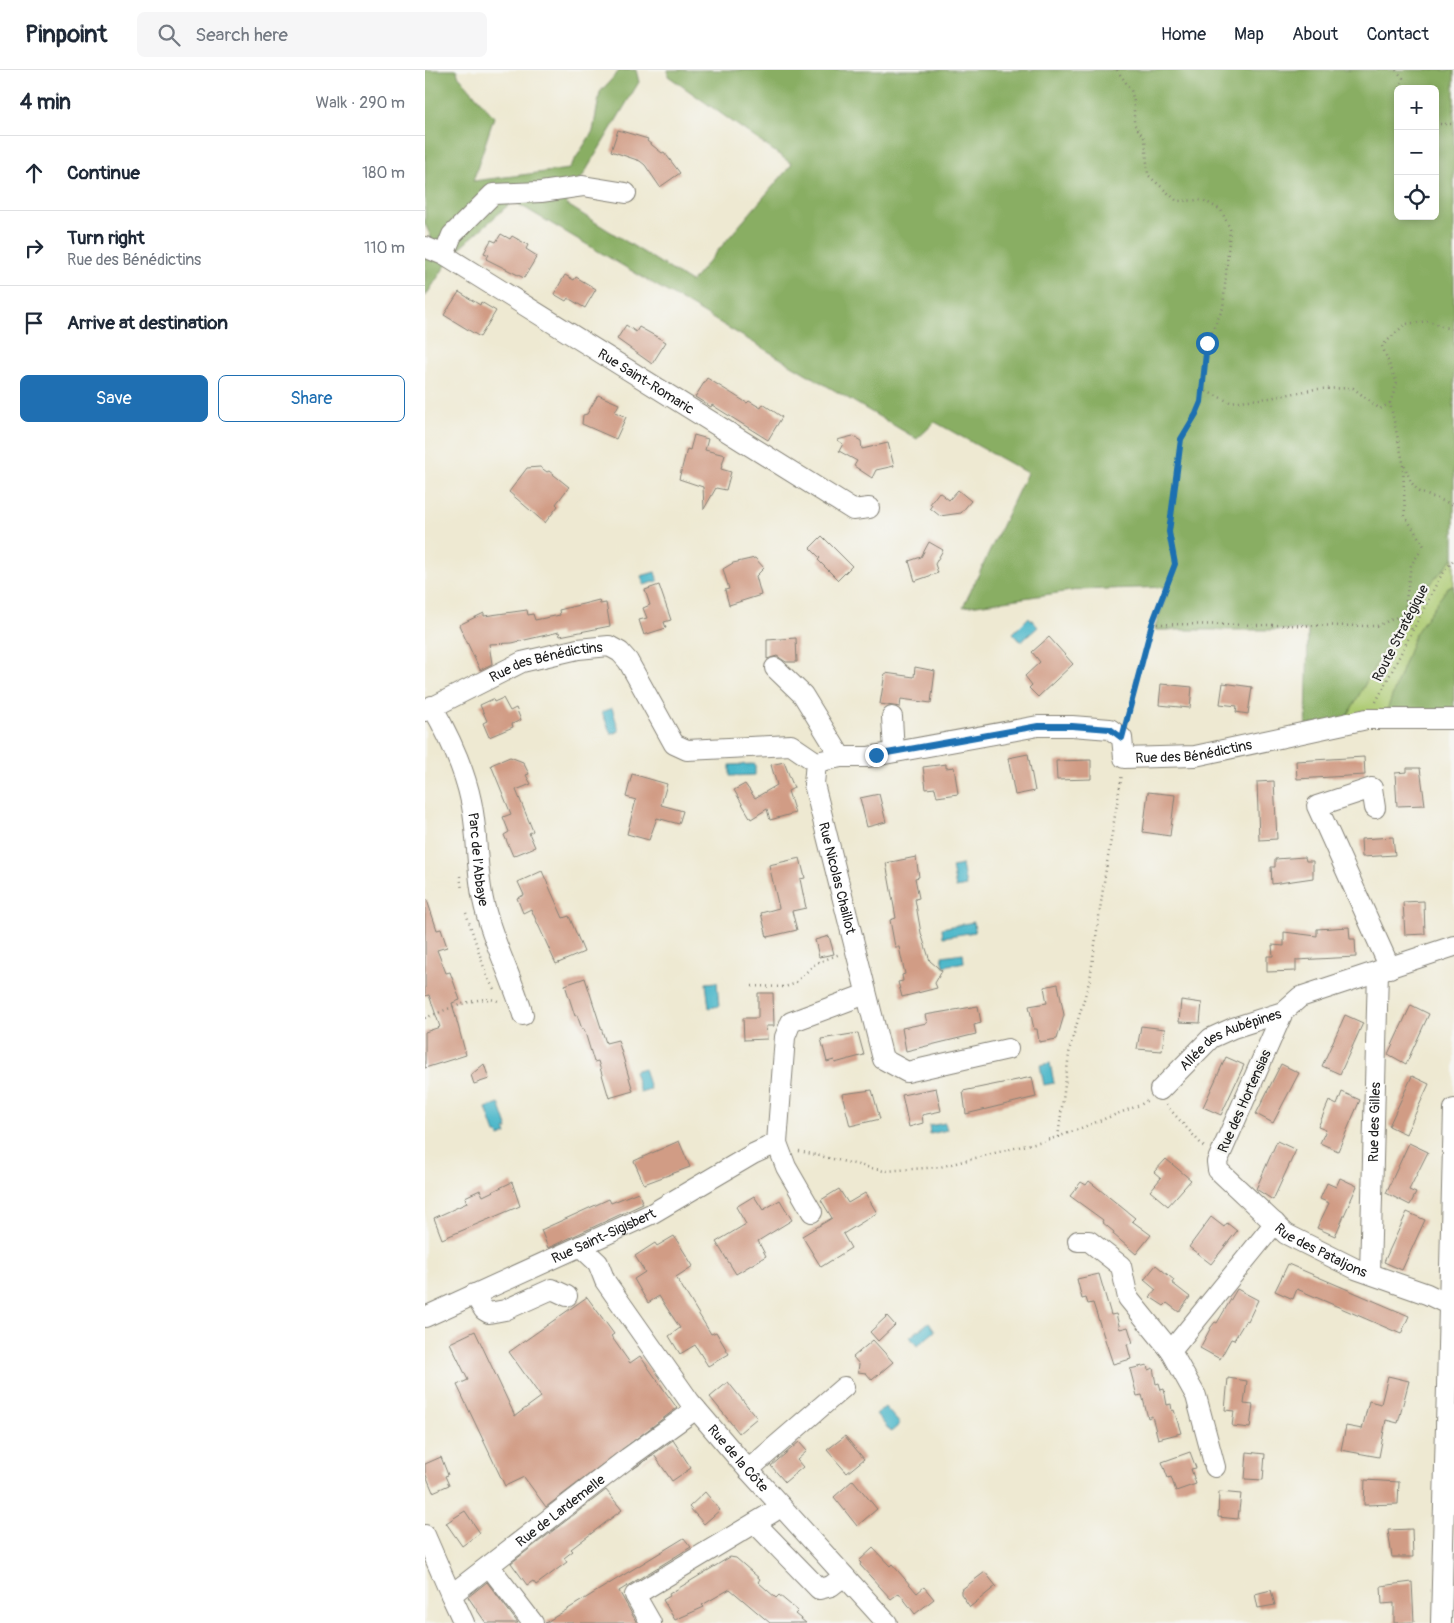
<!DOCTYPE html>
<html lang="en">
<head>
<meta charset="utf-8">
<style>
	:root { --surface:#fff; --page:#f6f6f7; --text:#1f2937; --muted:#747a83; --line:#e0e1e3; --accent:#1f6fb2 }
	body { margin:0; font-family:Pangolin,sans-serif; background:var(--page); color:var(--text) }
	.controls { position:absolute; right:15px; top:15px; display:grid; overflow:hidden; border-radius:8px; box-shadow:0 2px 8px #0003 }
	.controls button { width:45px; height:45px; display:grid; place-items:center; padding:0; border:0; border-bottom:1px solid var(--line); background:var(--surface); color:var(--text); font:25px sans-serif }
	.stop { position:absolute; width:15px; height:15px; margin:-11px; border:4px solid #1f6fb2; border-radius:50%; background:#fff }
	.stop.end { background:#1f6fb2; border-color:#fff; box-shadow:0 1px 5px #0008 }
	.list { margin:0; padding:0; list-style:none }
	h2 { display:flex; justify-content:space-between; align-items:center; height:65px; margin:0; padding:0 20px; font-size:21px }
	h2 small { font-size:16px; font-weight:400; color:var(--muted) }
	.list li { display:grid; grid-template-columns:32px 1fr auto; gap:15px; align-items:center; box-sizing:border-box; height:75px; padding:0 20px; border-top:1px solid var(--line) }
	.list b { display:block; font-size:19px; white-space:nowrap }
	.list p { margin:0; font-size:16px; white-space:nowrap; color:var(--muted) }
	.list em { font-size:16px; font-style:normal; color:var(--muted) }
	.actions { display:flex; gap:10px; padding:15px 20px }
	.actions a { flex:1; padding:11px 0; border:1px solid var(--accent); border-radius:8px; text-align:center; font-size:18px; color:var(--accent) }
	.actions .main { background:var(--accent); color:#fff }
	.icon { flex:none; width:28px; height:28px; fill:none; stroke:currentColor; stroke-width:2; stroke-linecap:round; stroke-linejoin:round }
	.map { position:relative; flex:none; width:1029px; height:1553px; overflow:hidden }
	header { display:flex; align-items:center; gap:30px; box-sizing:border-box; height:70px; padding:0 25px; background:var(--surface); border-bottom:1px solid var(--line) }
	header strong { font-size:24px }
	nav { display:flex; gap:28px; margin-inline-start:auto; font-size:18px }
	.search { width:350px; height:45px; background:var(--page); display:flex; align-items:center; gap:12px; box-sizing:border-box; padding:0 18px; border-radius:8px; color:var(--muted); font-size:19px }
	main { display:flex }
	aside { flex:1; background:var(--surface) }
	.map>svg:first-child { display:block }
	.green { fill:#acca71; stroke:#647346 }
	.forest { fill:#89ae63; stroke:#526540; fill-rule:evenodd }
	.water { fill:#4db8ca; stroke:#346a73 }
	.building { fill:#d19c85 }
	.lines { fill:none; stroke-linecap:round; stroke-linejoin:round }
	.minor-casing { stroke:#858277; stroke-width:22 }
	.path { stroke:#858277; stroke-width:2.5; stroke-dasharray:1 4; stroke-linecap:butt }
	.minor { stroke:#fff; stroke-width:20 }
	.route { stroke:#1f6fb2; stroke-width:6 }
	.labels { text-anchor:middle; stroke-width:4.5; stroke-linejoin:round; paint-order:stroke }
	.street-label { font-size:14px; fill:#1c1c1c; stroke:#f6f6f2 }
</style>
</head>
<body>
<header>
<strong>Pinpoint</strong>
<div class="search"><svg class="icon" aria-label="search" viewBox="0 0 24 24"><circle cx="10" cy="10" r="6"/><path d="M15 15l6 6"/></svg>Search here</div>
<nav><a>Home</a><a>Map</a><a>About</a><a>Contact</a></nav>
</header>
<main>
<aside>
<h2>4 min<small>Walk · 290 m</small></h2>
<ul class="list">
<li><svg class="icon" aria-label="ahead" viewBox="0 0 24 24"><path d="M12 20V5M6 11l6-6 6 6"/></svg><div><b>Continue</b></div><em>180 m</em></li>
<li><svg class="icon" aria-label="right" viewBox="0 0 24 24"><path d="M7 20v-9h11M14 6l5 5-5 5"/></svg><div><b>Turn right</b><p>Rue des Bénédictins</p></div><em>110 m</em></li>
<li><svg class="icon" aria-label="arrive" viewBox="0 0 24 24"><path d="M6 21V4h12l-3 4 3 4H6"/></svg><div><b>Arrive at destination</b></div></li>
</ul>
<div class="actions"><a class="main">Save</a><a>Share</a></div>
</aside>
<div class="map">
<svg width="1029" height="1553" viewBox="0 0 1029 1553">
	<rect width="100%" height="100%" fill="#f6f6f2"/>
	<filter id="ink" filterUnits="userSpaceOnUse"><feTurbulence type="fractalNoise" baseFrequency=".02" numOctaves="2"/><feDisplacementMap in="SourceGraphic" scale="10" xChannelSelector="R" yChannelSelector="G"/><feConvolveMatrix kernelMatrix="1 2 1 2 8 2 1 2 1" color-interpolation-filters="sRGB"/></filter>
	<filter id="wash" filterUnits="userSpaceOnUse"><feTurbulence type="fractalNoise" baseFrequency=".0096" numOctaves="4" result="noise"/><feDisplacementMap in="SourceGraphic" scale="20" xChannelSelector="R" yChannelSelector="G"/><feGaussianBlur stdDeviation="1.12" result="paint"/><feColorMatrix in="noise" values="0 0 0 0 0 0 0 0 0 0 0 0 0 0 0 0 0 1.4 0 .05"/><feComposite in="paint" operator="in"/></filter>
	<g filter="url(#wash)">
		<rect width="100%" height="100%" fill="#eee9d2"/>
		<polygon class="green" points="1029,487 1029,516 1023,517 959,648 920,650 979,544"/>
		<g class="forest">
			<path d="M0,0H32L33,5L69,47L48,111L144,99L168,61L175,22L195,0H211L214,12L141,134L266,212L367,94L243,6V0H1029V487L979,544L920,650L881,655L883,560H729L744,517L653,520L538,537L602,403L510,352L492,369L88,131L28,184L0,227V181L6,167L0,154ZM973,19H1010V146H973Z"/>
			<polygon points="1029,516 1029,649 959,648 990,564 1023,517"/>
		</g>
		<g class="water">
			<polygon points="230,502 233,511 219,515 216,506"/>
			<polygon points="604,547 613,557 596,572 588,563"/>
			<polygon points="187,638 194,661 186,664 177,642"/>
			<polygon points="330,694 330,705 305,706 305,695"/>
			<polygon points="537,795 541,816 531,818 527,797"/>
			<polygon points="549,852 550,862 518,867 517,858"/>
			<polygon points="538,883 539,892 519,896 517,886"/>
			<polygon points="292,912 294,936 284,938 281,913"/>
			<polygon points="625,993 629,1013 619,1015 615,995"/>
			<polygon points="219,998 225,1019 215,1022 209,1001"/>
			<polygon points="74,1033 83,1059 80,1060 82,1064 74,1067 73,1063 70,1063 61,1038"/>
			<polygon points="520,1053 522,1060 505,1064 504,1056"/>
			<polygon points="504,1252 510,1261 492,1276 485,1267"/>
			<polygon points="460,1337 475,1354 466,1362 451,1344"/>
		</g>
		<g id="blocks">
			<g class="building">
				<polygon points="193,60 223,69 222,71 237,83 239,82 255,103 235,117 220,95 215,91 186,81"/>
				<polygon points="76,164 85,169 87,166 103,175 101,179 112,186 99,208 61,189 64,185 59,183 66,170 71,172"/>
				<polygon points="140,205 149,210 151,207 171,219 160,238 143,228 141,231 129,224"/>
				<polygon points="34,222 55,235 56,232 71,241 55,267 19,245"/>
				<polygon points="201,255 211,262 214,257 241,272 227,294 192,269"/>
				<polygon points="282,308 322,333 324,331 336,338 338,334 357,347 343,370 287,335 286,337 270,327"/>
				<polygon points="173,325 194,334 190,342 201,347 191,369 157,354 158,345 162,344"/>
				<polygon points="269,365 283,369 280,380 300,385 296,399 306,402 301,420 291,418 279,439 278,417 254,409 262,379 265,380"/>
				<polygon points="428,366 436,371 437,379 463,373 469,396 451,400 447,408 429,396 432,391 414,381 418,374 412,370"/>
				<polygon points="115,397 122,402 124,401 144,417 131,434 133,436 120,453 84,422 102,398"/>
				<polygon points="533,420 546,431 536,443 515,446 505,438 507,435 505,434 514,422 524,430"/>
				<polygon points="397,466 427,496 413,510 393,490 395,488 385,478"/>
				<polygon points="504,472 518,480 510,494 513,503 490,511 484,491 496,487"/>
				<polygon points="330,488 339,498 331,506 336,525 304,535 300,520 304,519 298,499 308,493"/>
				<polygon points="234,515 246,550 239,552 241,558 219,565 214,550 222,548 218,538 225,535 220,520"/>
				<polygon points="174,530 175,534 181,533 185,556 135,566 134,562 87,573 64,574 67,594 55,600 34,555 59,543 59,546 102,540 103,545 108,544 110,550 135,545 134,540"/>
				<polygon points="624,567 648,594 613,627 604,618 607,615 600,606 615,592 607,582"/>
				<polygon points="371,568 372,592 361,592 352,586 342,589 342,570"/>
				<polygon points="490,597 510,601 506,633 476,629 475,637 455,634 460,603 489,607"/>
				<polygon points="798,613 827,617 823,644 811,642 812,636 795,634"/>
				<polygon points="736,614 767,617 765,638 734,635"/>
				<polygon points="78,628 85,641 91,638 96,650 87,654 88,657 64,667 58,653 62,651 55,635 68,629 69,632"/>
				<polygon points="603,684 610,721 590,725 583,688"/>
				<polygon points="85,687 98,692 104,704 101,705 106,714 91,720 108,761 104,763 110,777 88,786 79,765 84,762 78,747 86,744 66,695"/>
				<polygon points="939,687 940,705 872,709 871,691"/>
				<polygon points="666,690 666,709 632,710 631,691"/>
				<polygon points="359,692 369,718 363,721 370,743 345,750 342,739 326,749 309,720 320,714 330,728 352,715 346,695"/>
				<polygon points="521,694 521,698 529,697 533,724 512,727 510,718 501,719 498,697"/>
				<polygon points="982,698 995,698 1000,735 972,736 970,703 982,702"/>
				<polygon points="207,704 242,714 236,735 258,741 254,754 232,748 224,770 202,764 211,730 201,727"/>
				<polygon points="849,711 852,769 834,770 832,712"/>
				<polygon points="723,722 750,725 745,766 718,762"/>
				<polygon points="454,724 461,752 442,757 435,728"/>
				<polygon points="968,767 970,785 937,787 936,769"/>
				<polygon points="491,787 494,807 490,808 494,828 490,829 496,863 505,891 517,901 510,913 512,918 477,927 473,912 478,911 477,905 480,904 474,877 470,877 465,850 471,848 461,793"/>
				<polygon points="880,787 881,791 888,791 888,808 847,814 846,797 850,797 850,789"/>
				<polygon points="375,788 380,808 375,809 381,838 367,841 372,860 342,867 336,843 354,838 344,795"/>
				<polygon points="117,801 138,848 144,846 159,882 131,894 106,839 98,843 92,828 99,825 93,812"/>
				<polygon points="0,830 2,830 12,860 16,859 22,877 12,880 21,903 25,902 35,930 27,933 41,985 0,998 0,962 15,957 4,925 0,926"/>
				<polygon points="999,831 1000,864 980,865 978,832"/>
				<polygon points="924,857 925,869 930,869 931,887 871,890 871,901 842,902 842,886 848,886 847,875 859,876 859,862 892,866 892,859"/>
				<polygon points="404,866 409,884 394,887 390,870"/>
				<polygon points="160,908 181,973 193,970 208,1021 184,1028 173,991 169,992 159,959 157,959 152,945 150,946 140,915"/>
				<polygon points="633,914 639,945 632,969 614,972 612,959 609,959 604,936 622,933 619,917"/>
				<polygon points="333,923 348,923 349,956 341,956 342,969 319,970 318,948 333,948"/>
				<polygon points="756,930 777,933 775,953 754,952"/>
				<polygon points="986,935 1004,944 981,994 963,984"/>
				<polygon points="553,936 556,953 549,955 551,964 481,981 477,958 502,953 500,945"/>
				<polygon points="920,945 938,953 915,1004 897,996"/>
				<polygon points="716,956 740,959 737,981 712,979"/>
				<polygon points="433,963 439,985 410,993 409,990 402,992 396,969"/>
				<polygon points="801,987 819,995 796,1045 778,1037"/>
				<polygon points="59,994 64,1009 49,1014 46,1005"/>
				<polygon points="856,994 874,1003 848,1053 831,1044"/>
				<polygon points="987,1006 1004,1014 981,1064 964,1056"/>
				<polygon points="607,1007 611,1027 541,1044 538,1021"/>
				<polygon points="511,1018 516,1041 497,1045 498,1053 484,1057 477,1025"/>
				<polygon points="447,1020 455,1049 425,1056 417,1024"/>
				<polygon points="917,1022 935,1030 913,1081 895,1073 901,1060 893,1057 904,1031 912,1035"/>
				<polygon points="254,1071 265,1097 219,1114 209,1091"/>
				<polygon points="852,1071 871,1080 848,1130 831,1119"/>
				<polygon points="984,1073 1003,1082 984,1120 991,1123 985,1135 961,1123"/>
				<polygon points="741,1089 766,1110 743,1136 725,1121 736,1108 729,1102"/>
				<polygon points="915,1108 932,1116 910,1166 892,1158 904,1133 895,1129 902,1113 911,1117"/>
				<polygon points="664,1111 710,1148 707,1151 726,1165 711,1184 688,1164 689,1162 677,1152 678,1150 645,1126 656,1112 661,1115"/>
				<polygon points="87,1112 95,1136 17,1169 9,1148 42,1133 40,1127 55,1120 58,1126"/>
				<polygon points="414,1119 423,1133 440,1123 452,1143 418,1164 426,1178 396,1197 377,1166 407,1148 396,1130"/>
				<polygon points="213,1122 218,1134 123,1178 116,1160 184,1129 186,1133"/>
				<polygon points="329,1126 338,1140 355,1130 367,1150 333,1171 341,1186 311,1204 291,1172 321,1154 311,1137"/>
				<polygon points="982,1142 1000,1150 977,1200 959,1192"/>
				<polygon points="786,1147 799,1157 802,1153 812,1161 786,1194 764,1177"/>
				<polygon points="249,1166 268,1196 251,1207 286,1264 291,1262 304,1284 283,1296 270,1275 255,1284 244,1266 255,1258 234,1226 223,1233 209,1209 220,1202 210,1186 230,1173 232,1176"/>
				<polygon points="863,1194 984,1246 976,1264 872,1219 868,1229 850,1221"/>
				<polygon points="731,1195 749,1210 747,1213 765,1227 754,1242 742,1233 739,1236 725,1227 731,1220 719,1210"/>
				<polygon points="674,1204 686,1245 691,1244 695,1259 703,1257 708,1273 702,1274 706,1289 688,1294 668,1233 663,1234 661,1228 657,1229 652,1209"/>
				<polygon points="812,1219 833,1230 823,1251 821,1250 809,1270 806,1269 795,1289 775,1278 786,1257 790,1252 792,1253"/>
				<polygon points="162,1227 189,1264 186,1266 205,1293 215,1286 252,1338 121,1437 99,1407 80,1416 32,1315 43,1310 25,1273 50,1261 90,1346 116,1327 84,1282"/>
				<polygon points="462,1246 470,1255 453,1271 445,1262"/>
				<polygon points="448,1270 468,1292 447,1310 441,1303 433,1302 434,1294 428,1287"/>
				<polygon points="722,1295 723,1300 728,1298 731,1314 734,1313 736,1320 739,1319 742,1335 746,1334 747,1341 749,1340 756,1363 733,1369 727,1346 723,1348 717,1325 712,1326 705,1299"/>
				<polygon points="963,1306 984,1311 973,1353 961,1350 954,1387 916,1380 921,1356 937,1359 944,1331 956,1334"/>
				<polygon points="803,1308 822,1311 819,1334 828,1335 825,1358 807,1356 809,1341 800,1340"/>
				<polygon points="303,1312 332,1348 314,1363 285,1327"/>
				<polygon points="420,1366 439,1389 422,1403 402,1380"/>
				<polygon points="248,1370 266,1398 247,1411 229,1385 208,1399"/>
				<polygon points="374,1372 382,1381 372,1390 378,1397 360,1412 346,1396"/>
				<polygon points="765,1382 771,1398 766,1399 771,1414 751,1421 746,1407 743,1408 737,1392"/>
				<polygon points="822,1382 840,1384 838,1410 820,1409"/>
				<polygon points="16,1387 23,1405 20,1406 24,1415 8,1422 0,1403 0,1394"/>
				<polygon points="428,1410 452,1439 432,1456 409,1427"/>
				<polygon points="940,1410 974,1412 973,1434 939,1435"/>
				<polygon points="181,1420 197,1440 146,1479 148,1481 139,1488 142,1492 111,1515 108,1511 102,1515 86,1493"/>
				<polygon points="280,1422 295,1440 279,1454 264,1437"/>
				<polygon points="794,1422 816,1424 813,1449 793,1447"/>
				<polygon points="40,1441 55,1463 37,1476 21,1453"/>
				<polygon points="987,1459 988,1487 967,1487 963,1460"/>
				<polygon points="259,1468 266,1477 194,1521 212,1553 120,1553"/>
				<polygon points="448,1478 465,1496 467,1494 492,1523 499,1517 509,1529 490,1544 474,1523 466,1529 435,1495 436,1493 434,1491"/>
				<polygon points="305,1487 311,1488 335,1509 333,1512 351,1528 354,1525 373,1541 370,1544 381,1553 345,1553 305,1519 277,1535 279,1537 250,1550 238,1530 245,1526 244,1524"/>
				<polygon points="560,1502 571,1516 545,1537 536,1524 536,1520"/>
				<polygon points="62,1512 93,1553 61,1553 43,1527"/>
				<polygon points="987,1512 989,1552 969,1553 969,1533 957,1534 956,1516"/>
				<polygon points="846,1520 850,1535 833,1538 830,1524"/>
			</g>
		</g>
	</g>
	<g filter="url(#ink)">
		<use href="#blocks" fill-opacity="0" stroke="#858277" stroke-width="1"/>
		<g class="lines">
			<defs>
				<g id="minor">
					<path id="s1" d="M0,177L19,185L428,440L444,438"/>
					<polyline points="19,185 27,165 68,124 116,122 158,116 201,123"/>
					<polyline points="350,598 378,625 416,687"/>
					<path id="s2" d="M7,636C24,666 39,697 46,731C53,763 51,797 58,830C66,869 87,906 98,945"/>
					<path id="s3" d="M0,641L97,592L153,579L184,576L195,582L203,591L249,674L262,680L366,675L391,692L416,687H443L613,656H647L685,659L697,668L699,688L770,686L942,649H1029"/>
					<polyline points="467,647 469,682"/>
					<path id="s4" d="M391,692L389,714L458,989L482,1002L583,979"/>
					<polyline points="950,738 947,718 892,736 965,898"/>
					<path id="s5" d="M858,942L792,1092L793,1100L861,1164L931,1199L1002,1224L1029,1237"/>
					<path id="s6" d="M735,1020L786,968L808,958L858,942L875,927L1029,876"/>
					<polyline points="387,1142 361,1097 352,1073 360,967 366,952 441,924"/>
					<polyline points="653,1171 664,1171 696,1196 703,1228 746,1281 771,1326 790,1397"/>
					<path id="s7" d="M155,1176L173,1193L180,1211L265,1332L318,1394L462,1553"/>
					<path id="s8" d="M945,1203L953,901"/>
					<polyline points="49,1224 59,1240 64,1243 80,1240 127,1219 142,1226"/>
					<path id="s9" d="M0,1247L226,1144L328,1084L352,1073"/>
					<polyline points="746,1281 850,1153"/>
					<polyline points="323,1400 419,1317"/>
					<polyline points="330,1453 394,1519 406,1516 419,1506"/>
					<polyline points="0,1465 26,1525"/>
					<polyline points="64,1496 108,1553"/>
					<path id="s10" d="M39,1553L26,1525L203,1388L271,1339"/>
					<polyline points="226,1553 210,1525 348,1442 355,1435"/>
					<polyline points="1016,1553 1029,1039"/>
				</g>
			</defs>
			<use href="#minor" class="minor-casing"/>
			<g class="path">
				<polyline points="692,0 706,20 709,32 709,54 720,69 723,105 752,131 778,130 796,140 805,159 798,238 782,273 776,319 805,332 845,328 890,319 928,318 955,339 965,333 978,392 986,412 994,422 1029,435"/>
				<polyline points="971,0 978,8 974,19"/>
				<polyline points="1010,54 1029,54"/>
				<polyline points="965,333 972,313 957,276 980,254 1004,251 1029,261"/>
				<polyline points="978,395 980,446 999,476 986,495 979,544 987,560"/>
				<polyline points="727,554 952,556 979,544"/>
				<polyline points="951,632 1014,509 1029,489"/>
				<polyline points="702,651 727,554 750,494 744,461 756,369 771,345 776,332 776,319"/>
				<polyline points="35,806 37,820"/>
				<polyline points="41,843 62,907 69,919"/>
				<polyline points="327,916 360,917 369,914 391,893 415,884"/>
				<path d="M0,948C19,941 58,922 75,932"/>
				<polyline points="741,1035 779,1077"/>
				<polyline points="633,1067 645,977 665,909 680,805 697,704"/>
				<polyline points="374,1081 459,1101 515,1097 633,1067 715,1035 723,1030"/>
			</g>
			<use href="#minor" class="minor"/>
		</g>
	</g>
	<g class="lines" filter="url(#ink)">
		<polyline class="route" points="451,685 613,656 647,656 685,659 697,668 727,554 750,494 744,462 756,369 771,344 776,332 782,273"/>
	</g>
	<g class="labels">
		<g class="street-label">
			<text dy="5" stroke="none"><textPath href="#s1" startOffset="259">Rue Saint-Romaric</textPath></text>
			<text transform="translate(975 563) rotate(-63)" y="5">Route Stratégique</text>
			<text dy="5" stroke="none"><textPath href="#s3" startOffset="132">Rue des Bénédictins</textPath></text>
			<text dy="5" stroke="none"><textPath href="#s3" startOffset="868">Rue des Bénédictins</textPath></text>
			<text dy="5" stroke="none"><textPath href="#s2" startOffset="162">Parc de l'Abbaye</textPath></text>
			<text dy="5" stroke="none"><textPath href="#s4" startOffset="119">Rue Nicolas Chaillot</textPath></text>
			<text dy="5" stroke="none"><textPath href="#s6" startOffset="89">Allée des Aubépines</textPath></text>
			<text transform="translate(819 1031) rotate(-66)" y="5">Rue des Hortensias</text>
			<text dy="5" stroke="none"><textPath href="#s8" startOffset="151">Rue des Gilles</textPath></text>
			<text dy="5" stroke="none"><textPath href="#s9" startOffset="196">Rue Saint-Sigisbert</textPath></text>
			<text dy="5" stroke="none"><textPath href="#s5" startOffset="304">Rue des Pataljons</textPath></text>
			<text dy="5" stroke="none"><textPath href="#s7" startOffset="266">Rue de la Côte</textPath></text>
			<text dy="5" stroke="none"><textPath href="#s10" startOffset="169">Rue de Lardemelle</textPath></text>
		</g>
	</g>
</svg>
<div class="controls">
<button>+</button>
<button>−</button>
<button><svg class="icon" aria-label="locate" viewBox="0 0 24 24"><circle cx="12" cy="12" r="6"/><path d="M12 2v4M12 18v4M2 12h4M18 12h4"/></svg></button>
</div>
<div class="stop" style="left:782px;top:273px"></div>
<div class="stop end" style="left:451px;top:685px"></div>
</div>
</main>
</body>
</html>
